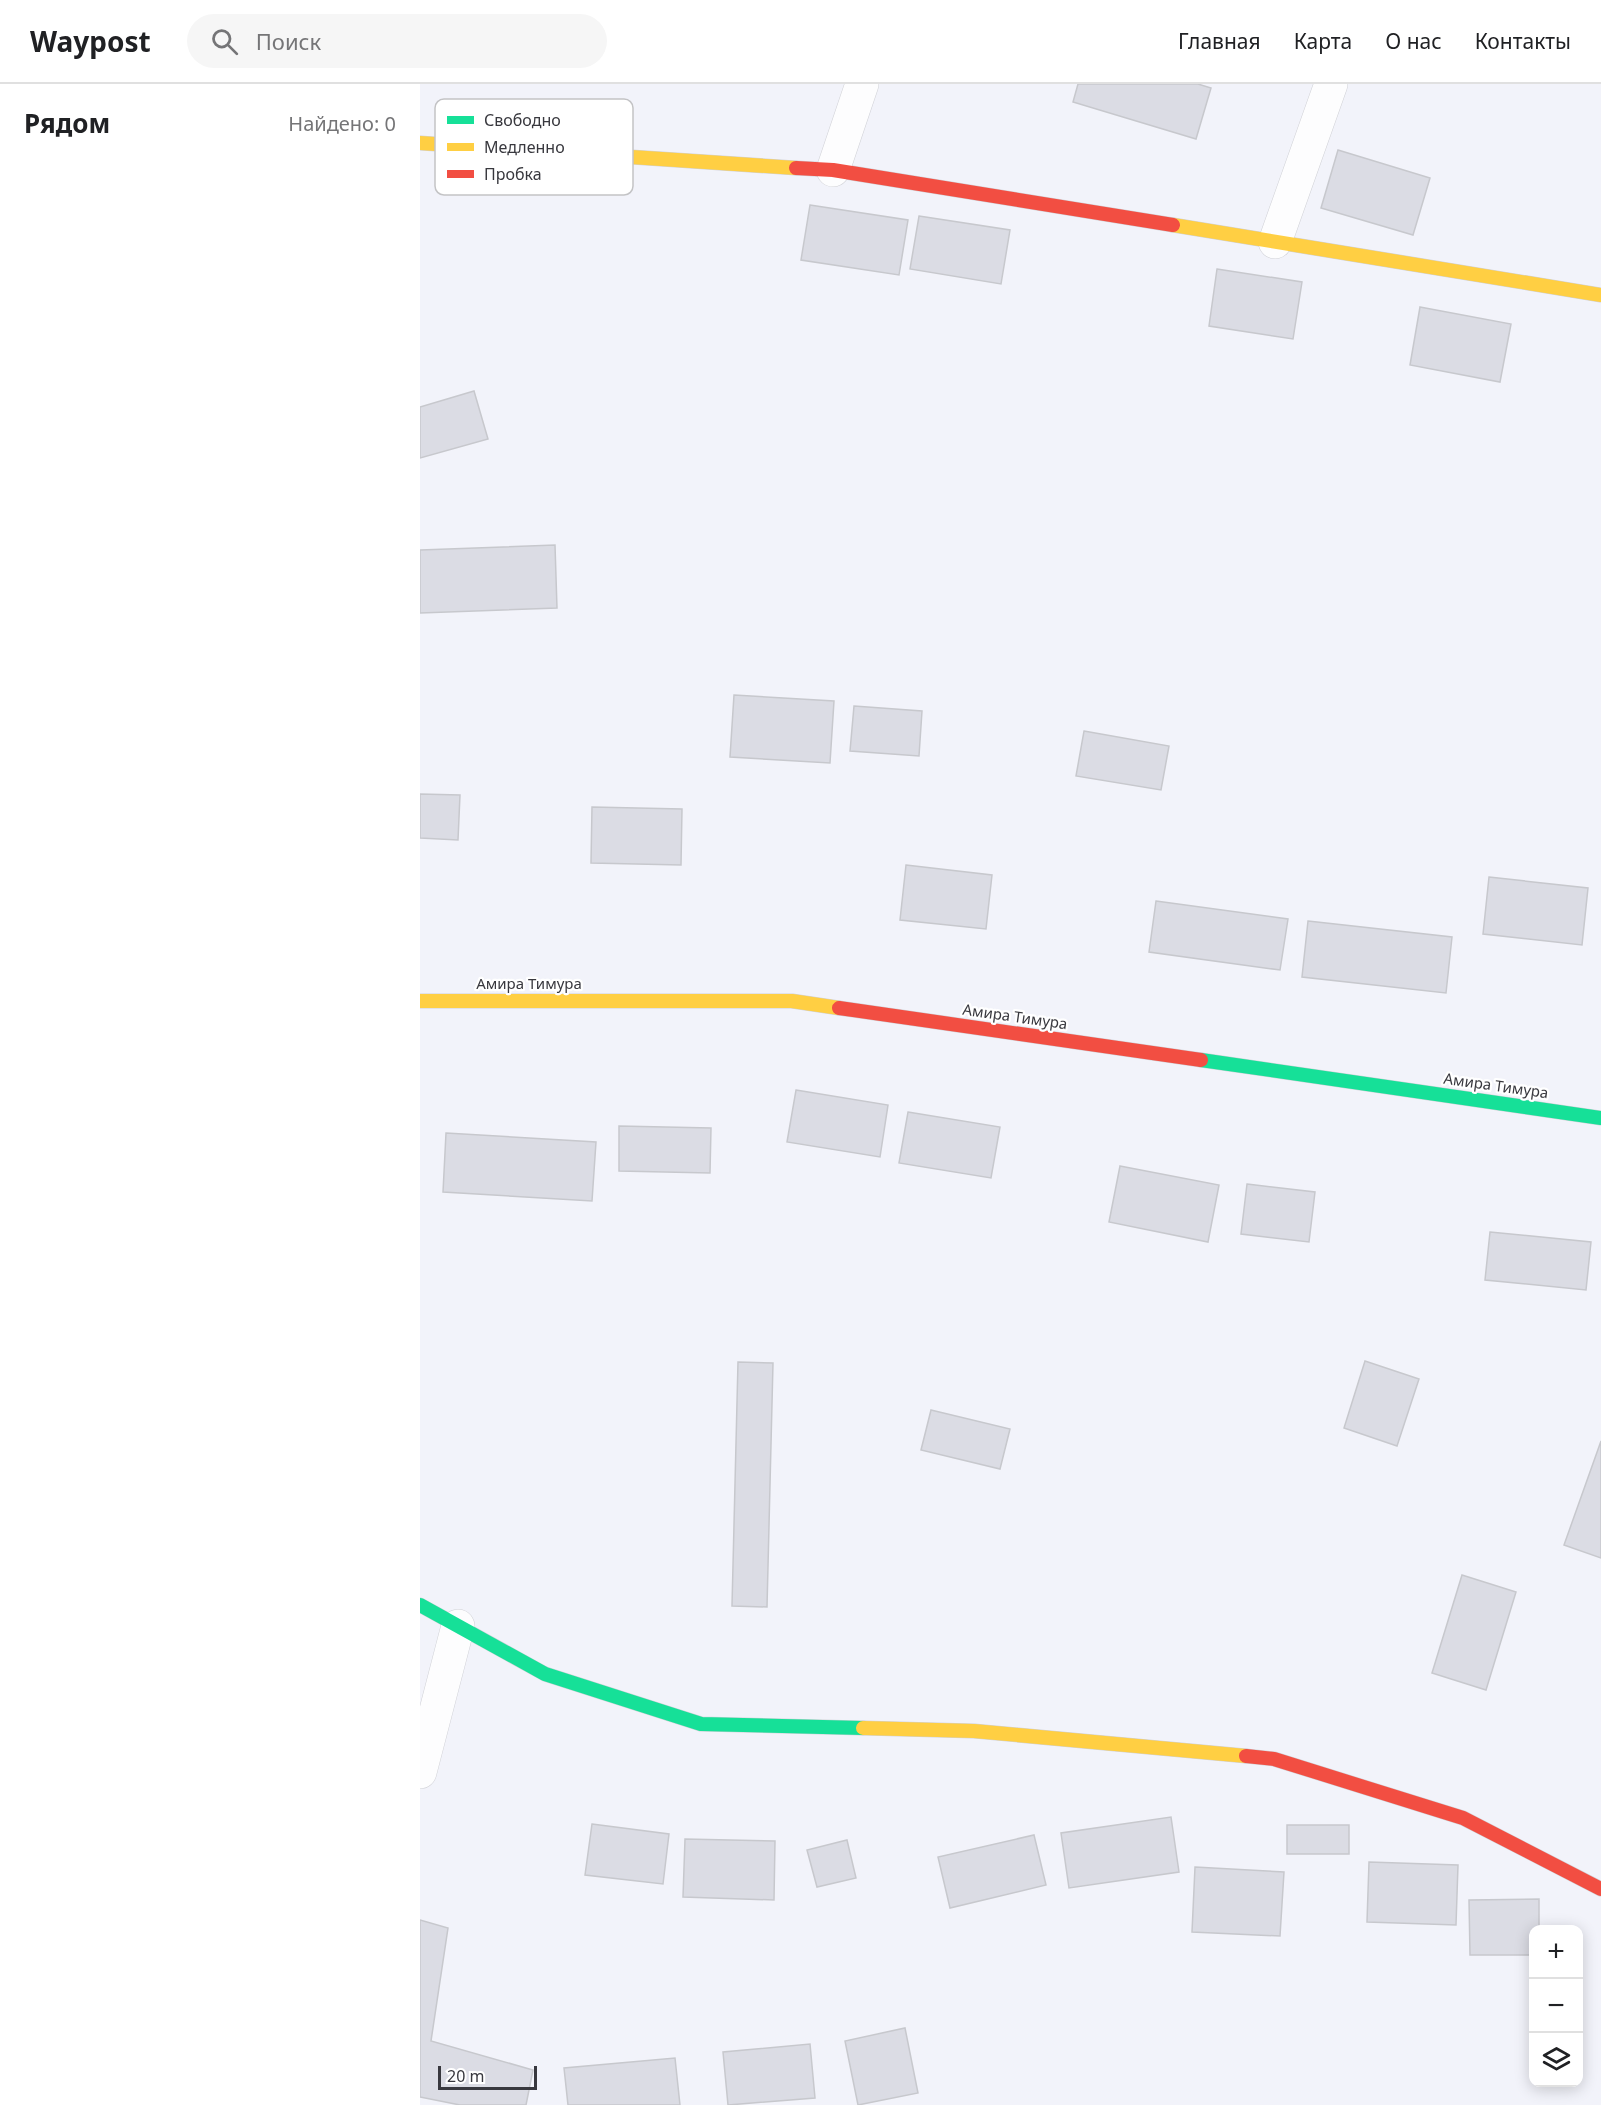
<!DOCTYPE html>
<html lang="ru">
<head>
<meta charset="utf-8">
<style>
	:root { --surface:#fff; --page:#f6f6f6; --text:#202124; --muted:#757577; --line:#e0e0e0 }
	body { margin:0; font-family:"Noto Sans",sans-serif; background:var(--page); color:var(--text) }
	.controls { position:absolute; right:18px; bottom:18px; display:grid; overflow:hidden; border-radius:12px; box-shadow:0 3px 15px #0003 }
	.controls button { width:54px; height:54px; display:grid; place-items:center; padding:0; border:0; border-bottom:2px solid var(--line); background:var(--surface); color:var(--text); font:30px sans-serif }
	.scale { position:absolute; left:18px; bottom:15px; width:99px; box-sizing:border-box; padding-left:6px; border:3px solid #38383e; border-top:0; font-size:16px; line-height:21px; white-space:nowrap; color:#38383e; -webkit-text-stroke:4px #fff; paint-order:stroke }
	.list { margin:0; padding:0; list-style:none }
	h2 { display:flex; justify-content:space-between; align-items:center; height:78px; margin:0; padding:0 24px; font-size:26px }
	h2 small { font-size:20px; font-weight:400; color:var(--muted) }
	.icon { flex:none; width:33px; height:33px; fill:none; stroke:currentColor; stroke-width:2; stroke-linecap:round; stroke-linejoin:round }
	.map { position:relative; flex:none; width:1181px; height:2021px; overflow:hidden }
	header { display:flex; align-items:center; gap:36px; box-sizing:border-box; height:84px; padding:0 30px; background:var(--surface); border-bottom:2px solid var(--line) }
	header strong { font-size:28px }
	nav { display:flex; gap:33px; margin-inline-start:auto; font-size:21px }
	.search { width:420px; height:54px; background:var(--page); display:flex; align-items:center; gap:15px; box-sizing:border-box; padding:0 21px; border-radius:33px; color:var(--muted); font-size:22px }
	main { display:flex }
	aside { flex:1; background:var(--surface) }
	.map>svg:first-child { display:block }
	.building { fill:#dbdce4; stroke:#c7c8cd; stroke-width:1.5 }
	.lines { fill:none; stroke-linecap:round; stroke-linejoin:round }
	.street-casing { stroke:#d0d1d6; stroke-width:34 }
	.fast-casing { stroke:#d0d1d6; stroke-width:15 }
	.slow-casing { stroke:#d0d1d6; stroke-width:15 }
	.jam-casing { stroke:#d0d1d6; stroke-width:15 }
	.street { stroke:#fdfdfe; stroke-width:33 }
	.fast { stroke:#16e098; stroke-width:14 }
	.slow { stroke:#ffcf43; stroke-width:14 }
	.jam { stroke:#f24e42; stroke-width:14 }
	.labels { text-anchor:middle; stroke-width:4.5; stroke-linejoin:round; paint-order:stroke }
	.street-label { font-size:15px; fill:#38383e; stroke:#fff }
	.key { fill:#fff; stroke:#c3c3c5; stroke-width:1.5 }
	.key-label { font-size:16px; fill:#38383e }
</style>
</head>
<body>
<header>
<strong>Waypost</strong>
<div class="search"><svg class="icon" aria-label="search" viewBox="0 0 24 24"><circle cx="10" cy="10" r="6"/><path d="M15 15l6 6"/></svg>Поиск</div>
<nav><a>Главная</a><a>Карта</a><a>О нас</a><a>Контакты</a></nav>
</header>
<main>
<aside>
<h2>Рядом<small>Найдено: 0</small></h2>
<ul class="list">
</ul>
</aside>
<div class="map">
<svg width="1181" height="2021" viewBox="0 0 1181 2021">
	<rect width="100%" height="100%" fill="#f2f3fa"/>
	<g class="building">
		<polygon points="658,0 778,0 791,4 776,55 653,18"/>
		<polygon points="918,66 1010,94 993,151 901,124"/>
		<polygon points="390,121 488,136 479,191 381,176"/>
		<polygon points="499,132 590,146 581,200 490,185"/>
		<polygon points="797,185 882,198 873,255 789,242"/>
		<polygon points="1000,223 1091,240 1080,298 990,281"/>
		<polygon points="54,307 68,355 0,374 0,323"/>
		<polygon points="135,461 137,524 0,529 0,466"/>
		<polygon points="314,611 414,617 410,679 310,673"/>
		<polygon points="434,622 502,627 499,672 430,667"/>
		<polygon points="664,647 749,662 741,706 656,692"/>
		<polygon points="0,710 40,711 38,756 0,754"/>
		<polygon points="172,723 262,725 261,781 171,779"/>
		<polygon points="486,781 572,791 566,845 480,836"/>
		<polygon points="1069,793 1168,804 1162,861 1063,850"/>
		<polygon points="736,817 868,835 860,886 729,868"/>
		<polygon points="888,837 1032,853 1026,909 882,893"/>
		<polygon points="376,1006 468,1021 460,1073 367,1058"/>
		<polygon points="488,1028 580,1043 571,1094 479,1079"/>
		<polygon points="199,1042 291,1044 290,1089 199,1087"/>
		<polygon points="26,1049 176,1058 172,1117 23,1108"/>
		<polygon points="700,1082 799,1101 788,1158 689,1138"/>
		<polygon points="827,1100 895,1108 889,1158 821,1150"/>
		<polygon points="1070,1148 1171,1158 1166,1206 1065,1196"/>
		<polygon points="945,1277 999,1295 977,1362 924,1344"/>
		<polygon points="318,1278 353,1279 347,1523 312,1522"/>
		<polygon points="511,1326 590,1345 580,1385 501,1366"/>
		<polygon points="1181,1357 1181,1474 1144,1461"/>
		<polygon points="1042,1491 1096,1508 1066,1606 1012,1589"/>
		<polygon points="751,1733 759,1788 649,1804 641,1749"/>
		<polygon points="172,1740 249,1750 243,1800 165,1791"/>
		<rect x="867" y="1741" width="62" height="29"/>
		<polygon points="614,1751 626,1801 530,1824 518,1773"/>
		<polygon points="265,1755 355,1757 354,1816 263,1813"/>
		<polygon points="427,1756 436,1794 397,1803 387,1766"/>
		<polygon points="949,1778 1038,1781 1036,1841 947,1838"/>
		<polygon points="775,1783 864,1788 860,1852 772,1848"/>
		<polygon points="1119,1815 1119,1846 1114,1846 1114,1871 1050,1871 1049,1816"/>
		<polygon points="0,1836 28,1844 11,1957 113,1986 106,2021 40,2021 0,2013"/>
		<polygon points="485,1944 498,2009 438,2021 425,1957"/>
		<polygon points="390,1960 395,2014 308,2021 303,1968"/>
		<polygon points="255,1974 260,2021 148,2021 144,1984"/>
	</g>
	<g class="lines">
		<defs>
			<g id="street">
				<polyline points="413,86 442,0"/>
				<polyline points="855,158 911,0"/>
				<polyline points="0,1688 38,1542"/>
			</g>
			<g id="fast">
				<polyline points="781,976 1181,1034"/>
				<polyline points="0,1521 125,1590 281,1640 443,1644"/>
			</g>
			<g id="slow">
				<polyline points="0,59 376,84"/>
				<polyline points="753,141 1181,211"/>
				<polyline points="0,917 372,917 419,924"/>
				<polyline points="443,1644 554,1647 826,1672"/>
			</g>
			<g id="jam">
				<polyline points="376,84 413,86 753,141"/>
				<polyline points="419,924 781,976"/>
				<polyline points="826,1672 854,1675 1043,1734 1181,1805"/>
			</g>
		</defs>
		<use href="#street" class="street-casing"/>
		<use href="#fast" class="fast-casing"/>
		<use href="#slow" class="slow-casing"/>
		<use href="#jam" class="jam-casing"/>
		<use href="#street" class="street"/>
		<use href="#fast" class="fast"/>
		<use href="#slow" class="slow"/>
		<use href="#jam" class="jam"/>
	</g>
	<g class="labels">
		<g class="street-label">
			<text x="109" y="905">Амира Тимура</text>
			<text transform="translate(595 933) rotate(8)" y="5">Амира Тимура</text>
			<text transform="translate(1076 1002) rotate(8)" y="5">Амира Тимура</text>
		</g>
	</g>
	<rect x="15" y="15" width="198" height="96" rx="9" class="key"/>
	<rect x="27" y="32" width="27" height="8" fill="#16e098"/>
	<rect x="27" y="59" width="27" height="8" fill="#ffcf43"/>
	<rect x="27" y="86" width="27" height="8" fill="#f24e42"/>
	<g class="key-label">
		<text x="64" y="42">Свободно</text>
		<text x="64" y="69">Медленно</text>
		<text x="64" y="96">Пробка</text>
	</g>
</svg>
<div class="controls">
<button>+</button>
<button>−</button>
<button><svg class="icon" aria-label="layers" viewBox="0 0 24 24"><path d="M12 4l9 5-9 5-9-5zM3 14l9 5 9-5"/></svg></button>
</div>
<div class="scale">20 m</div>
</div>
</main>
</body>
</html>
